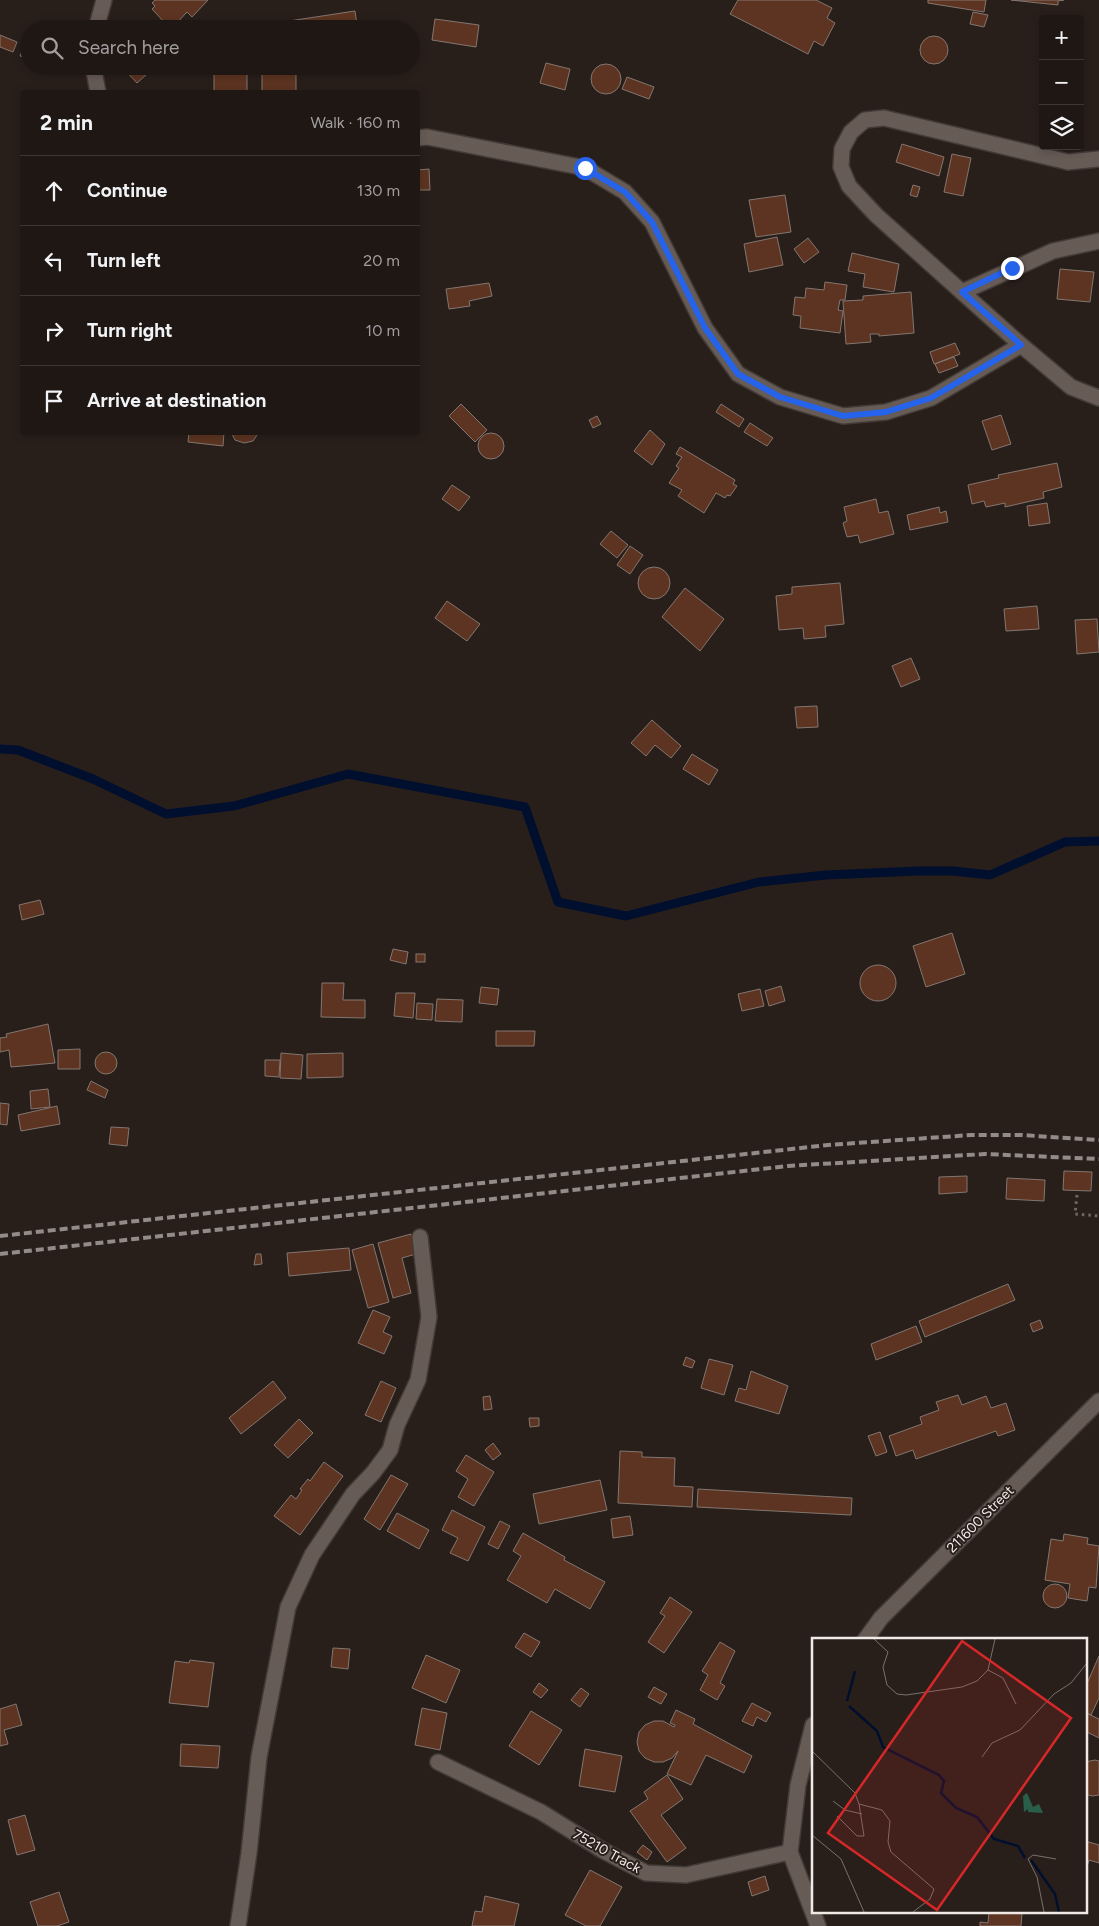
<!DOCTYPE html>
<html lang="en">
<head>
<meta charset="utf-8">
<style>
	:root { --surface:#1f1714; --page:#2c2422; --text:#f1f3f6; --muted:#a19fa0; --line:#3c3634 }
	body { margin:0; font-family:Figtree,sans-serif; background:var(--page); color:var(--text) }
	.controls { position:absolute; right:15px; top:15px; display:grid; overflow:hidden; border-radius:5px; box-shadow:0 2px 8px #0003 }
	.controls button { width:45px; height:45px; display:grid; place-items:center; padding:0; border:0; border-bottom:1px solid var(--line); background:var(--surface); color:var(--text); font:25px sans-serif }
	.stop { position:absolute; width:15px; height:15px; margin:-11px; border:4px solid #2563eb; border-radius:50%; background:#fff }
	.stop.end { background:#2563eb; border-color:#fff; box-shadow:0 1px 5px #0008 }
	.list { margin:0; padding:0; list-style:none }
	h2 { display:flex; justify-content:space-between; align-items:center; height:65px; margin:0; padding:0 20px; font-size:21px }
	h2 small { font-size:16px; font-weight:400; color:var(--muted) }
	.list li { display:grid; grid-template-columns:32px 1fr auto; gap:15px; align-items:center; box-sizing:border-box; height:70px; padding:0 20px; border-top:1px solid var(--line) }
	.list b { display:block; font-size:19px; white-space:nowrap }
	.list em { font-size:16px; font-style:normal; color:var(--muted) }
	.icon { flex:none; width:28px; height:28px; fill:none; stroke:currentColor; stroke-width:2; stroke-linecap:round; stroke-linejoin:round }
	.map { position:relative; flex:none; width:1099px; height:1926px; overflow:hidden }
	.search { position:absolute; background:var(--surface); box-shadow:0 2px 8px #0003; left:20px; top:20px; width:400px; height:55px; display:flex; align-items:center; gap:12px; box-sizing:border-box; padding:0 18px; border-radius:28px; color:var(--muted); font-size:19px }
	.panel { position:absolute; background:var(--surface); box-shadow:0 2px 8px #0003; left:20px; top:90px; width:400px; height:345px; border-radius:5px }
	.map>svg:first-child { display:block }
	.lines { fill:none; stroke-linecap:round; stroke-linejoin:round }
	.stream { stroke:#010f2f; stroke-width:9 }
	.building { fill:#5d3421; stroke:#837670 }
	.street-casing { stroke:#423a36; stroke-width:18 }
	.path { stroke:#706763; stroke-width:3; stroke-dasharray:2.5 4; stroke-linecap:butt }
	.street { stroke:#675b56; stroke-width:15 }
	.rail { stroke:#938b87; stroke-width:4; stroke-dasharray:8 4; stroke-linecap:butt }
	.route { stroke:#2563eb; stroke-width:6 }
	.labels { text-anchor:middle; stroke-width:4; stroke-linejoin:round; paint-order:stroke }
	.street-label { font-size:14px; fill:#f0e9e6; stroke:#291f1a }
	.inset-river { fill:none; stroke:#010f2f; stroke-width:2.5 }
	.inset-road { fill:none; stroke:#79706c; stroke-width:1 }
	.view { fill:#d62828; fill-opacity:0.15; stroke:#d62828; stroke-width:2.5 }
	.inset-edge { fill:none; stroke:#f0e9e6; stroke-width:2.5 }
</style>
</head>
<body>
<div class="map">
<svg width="1099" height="1926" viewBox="0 0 1099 1926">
	<rect width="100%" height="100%" fill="#291f1a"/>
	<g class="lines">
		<polyline class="stream" points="0,749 18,750 93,779 166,814 234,806 348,774 525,807 558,902 626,916 759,882 826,875 918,871 953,871 990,875 1065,842 1099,841"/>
	</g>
	<g class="building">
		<polygon points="155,0 208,0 192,17 187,12 175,25 170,20 166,24 152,9 155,6 152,3"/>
		<polygon points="738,0 816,0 832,8 827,18 835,23 823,46 814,41 808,54 730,14"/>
		<polygon points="928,0 986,0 984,12 928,3"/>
		<polygon points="1011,0 1064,0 1058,1 1058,5"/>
		<polygon points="355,11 357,25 346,29 290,29 289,21"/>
		<polygon points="973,12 988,15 984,27 970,24"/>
		<polygon points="435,19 479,25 476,47 432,40"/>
		<polygon points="186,20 194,29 176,29"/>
		<polygon points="0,35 17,42 13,52 0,47"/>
		<circle cx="934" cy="50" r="14"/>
		<polygon points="24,45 29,47 29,59 20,56"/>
		<polygon points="546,63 570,69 565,90 540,83"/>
		<circle cx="606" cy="79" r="15"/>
		<polygon points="125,66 140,66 147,74 137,83 123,68"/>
		<rect x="214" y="66" width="33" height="26"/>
		<rect x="262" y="66" width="34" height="26"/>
		<polygon points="627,77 654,87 649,99 622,89"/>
		<polygon points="902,144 944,157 939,176 896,162"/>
		<polygon points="952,154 971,158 963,196 944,192"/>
		<polygon points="429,169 430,190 418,190 418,170"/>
		<polygon points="913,185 920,187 917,197 910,195"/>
		<polygon points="785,195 791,232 756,237 749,200"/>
		<polygon points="777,237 783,265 749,272 744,244"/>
		<polygon points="808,238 819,252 804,263 794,249"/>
		<polygon points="852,253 899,264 894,292 863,287 865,274 848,271"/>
		<polygon points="1060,269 1094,272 1090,302 1057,299"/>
		<polygon points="825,282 847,285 845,300 840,300 838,310 843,311 840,333 800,328 801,316 793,315 795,297 805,298 806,288 824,290"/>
		<polygon points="489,283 492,296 469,301 470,306 449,309 446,289"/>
		<polygon points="911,292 914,333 879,336 879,334 870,334 871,342 846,344 843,301 863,300 863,296"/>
		<polygon points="955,343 960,354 934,364 930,352"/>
		<polygon points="954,357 958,366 939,373 935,364"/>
		<polygon points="461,404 487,430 475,442 449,416"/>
		<polygon points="721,404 744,419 739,427 716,412"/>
		<polygon points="1001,415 1011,444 992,450 982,421"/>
		<polygon points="597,416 601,424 593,428 589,420"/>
		<polygon points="750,423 773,438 767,446 744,432"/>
		<polygon points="650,430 665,444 652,465 634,451"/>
		<polygon points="189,432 224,432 223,446 188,442"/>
		<polygon points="231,432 259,432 253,441 244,443 235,440"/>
		<circle cx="491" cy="446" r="13"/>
		<polygon points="680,447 735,480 733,484 737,486 730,496 727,495 725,498 716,493 704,513 678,496 682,490 669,483 679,468 676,466 682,457 676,454"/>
		<polygon points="1057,463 1062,487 1043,492 1044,498 1005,507 1005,503 986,507 984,501 972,504 968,485 999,478 998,475"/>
		<polygon points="452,485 470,497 459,511 442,499"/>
		<polygon points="876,499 879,513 888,511 894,534 860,543 858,535 847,537 843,523 847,521 844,507"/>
		<polygon points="1047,503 1050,523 1029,526 1027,506"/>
		<polygon points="939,507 940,513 946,511 948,522 910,530 907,515"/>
		<polygon points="611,531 628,545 617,558 600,544"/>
		<polygon points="630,546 643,555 630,574 617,565"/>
		<circle cx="654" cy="583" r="16"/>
		<polygon points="840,583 844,624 825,626 826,637 804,639 803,628 779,630 776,596 792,594 792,587"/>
		<polygon points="685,588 724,619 700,651 662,617"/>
		<polygon points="447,601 480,624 467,641 435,618"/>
		<polygon points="1037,606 1039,629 1006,631 1004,609"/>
		<polygon points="1097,619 1099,652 1077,654 1075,620"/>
		<polygon points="911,658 920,679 901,687 892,666"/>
		<polygon points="817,706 818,727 797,728 795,707"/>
		<polygon points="652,720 681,746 671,758 655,745 646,756 631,743"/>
		<polygon points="692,754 718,770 709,785 683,769"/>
		<polygon points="40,900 44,914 22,920 19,905"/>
		<polygon points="952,933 965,974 926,987 913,946"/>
		<polygon points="393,949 408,952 406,964 390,960"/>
		<rect x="416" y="954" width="9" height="8"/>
		<circle cx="878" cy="983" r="18"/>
		<polygon points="322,983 344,983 343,1000 365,1000 365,1018 321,1017"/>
		<polygon points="781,986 785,1001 769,1006 765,991"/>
		<polygon points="481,987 499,989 497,1005 479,1003"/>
		<polygon points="760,989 764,1006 742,1011 738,994"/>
		<polygon points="396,993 415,993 413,1018 394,1016"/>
		<polygon points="437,999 463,1000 462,1022 435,1021"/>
		<polygon points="417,1003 433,1004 432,1020 416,1019"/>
		<polygon points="48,1024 55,1063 11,1067 9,1050 0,1052 0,1038 7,1037 6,1034"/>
		<polygon points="496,1031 535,1031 534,1046 496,1046"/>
		<polygon points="80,1049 80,1069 58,1069 58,1050"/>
		<circle cx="106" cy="1063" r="11"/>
		<polygon points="281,1053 303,1055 301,1079 280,1078"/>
		<polygon points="343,1053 343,1077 307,1078 307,1054"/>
		<polygon points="265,1060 280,1060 279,1077 265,1076"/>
		<polygon points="91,1081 108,1090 105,1098 87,1090"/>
		<polygon points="48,1089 50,1107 31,1109 30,1091"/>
		<polygon points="0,1103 9,1104 7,1125 0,1124"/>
		<polygon points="57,1106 60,1124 21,1131 18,1115"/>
		<polygon points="111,1127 129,1128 127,1146 109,1144"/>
		<polygon points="1064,1171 1092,1172 1091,1191 1063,1190"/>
		<polygon points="967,1176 967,1192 939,1194 939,1177"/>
		<polygon points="1007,1178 1045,1180 1044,1201 1006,1199"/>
		<polygon points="411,1234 416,1254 402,1258 411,1293 393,1298 378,1243"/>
		<polygon points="373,1244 389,1302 368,1308 352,1250"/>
		<polygon points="349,1248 351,1270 289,1276 287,1253"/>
		<polygon points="256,1254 261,1254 262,1264 254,1265"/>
		<polygon points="1008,1284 1015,1300 925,1337 919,1321"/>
		<polygon points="373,1310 390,1317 383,1332 392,1336 384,1354 358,1343"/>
		<polygon points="1040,1320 1043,1328 1033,1332 1030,1324"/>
		<polygon points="916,1326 922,1342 876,1360 871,1344"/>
		<polygon points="686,1357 695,1361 692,1368 683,1365"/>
		<polygon points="709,1359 733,1365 724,1395 701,1388"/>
		<polygon points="751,1371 788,1386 779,1414 735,1401 739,1388 746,1390"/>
		<polygon points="273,1381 286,1398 241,1434 229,1418"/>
		<polygon points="381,1381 396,1388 381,1422 365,1415"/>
		<polygon points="958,1395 962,1405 986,1396 991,1408 1006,1403 1015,1430 998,1436 996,1431 916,1459 913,1450 896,1456 889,1436 922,1424 920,1417 939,1410 936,1402"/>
		<polygon points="490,1396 492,1409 484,1410 483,1397"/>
		<polygon points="529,1418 539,1418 539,1426 530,1427"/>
		<polygon points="299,1419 313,1433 288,1458 274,1445"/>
		<polygon points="880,1432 887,1452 876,1456 868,1436"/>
		<polygon points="493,1443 501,1454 493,1460 485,1450"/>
		<polygon points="620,1451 642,1452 642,1457 675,1458 674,1486 693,1487 692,1507 618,1503"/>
		<polygon points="466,1455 494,1472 474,1506 458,1497 468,1479 456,1471"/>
		<polygon points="324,1462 343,1476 300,1535 274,1516 291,1495 296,1499 302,1490 300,1489 308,1479 310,1481"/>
		<polygon points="391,1475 408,1484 380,1530 364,1519"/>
		<polygon points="600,1480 607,1510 539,1524 533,1494"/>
		<polygon points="698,1489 852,1498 851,1515 697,1507"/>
		<polygon points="452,1510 485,1527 468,1561 450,1553 458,1538 442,1530"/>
		<polygon points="397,1513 429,1530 419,1549 387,1531"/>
		<polygon points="630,1516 633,1535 613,1538 611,1519"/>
		<polygon points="500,1521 510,1526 498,1549 488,1544"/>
		<polygon points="523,1533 565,1557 564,1560 605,1582 590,1609 555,1589 547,1603 507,1580 521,1556 513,1551"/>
		<polygon points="1064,1534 1088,1538 1087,1544 1099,1546 1096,1588 1089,1587 1087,1601 1068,1598 1070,1584 1045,1580 1051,1539 1063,1541"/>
		<circle cx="1055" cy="1596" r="12"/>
		<polygon points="670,1597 692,1612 664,1653 648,1642 665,1616 660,1613"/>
		<polygon points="524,1633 540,1642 531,1657 515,1647"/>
		<polygon points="720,1642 735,1651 720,1683 725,1686 717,1700 700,1690 708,1675 702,1671"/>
		<polygon points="333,1648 350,1649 348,1669 331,1667"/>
		<polygon points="426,1655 460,1670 446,1703 412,1688"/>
		<polygon points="1099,1656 1099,1698 1091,1715 1085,1712 1085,1688"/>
		<polygon points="190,1660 214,1663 208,1707 169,1703 175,1661 189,1663"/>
		<polygon points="539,1683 548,1690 541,1698 533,1692"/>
		<polygon points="654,1687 667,1694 661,1704 648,1697"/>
		<polygon points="581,1688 589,1694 580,1707 571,1700"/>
		<polygon points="752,1703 771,1713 766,1722 757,1717 753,1726 742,1721"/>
		<polygon points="16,1704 22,1725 4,1730 8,1744 0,1746 0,1709"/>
		<polygon points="422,1708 447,1713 440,1750 415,1745"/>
		<polygon points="676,1710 695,1719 693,1724 752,1756 744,1773 706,1755 691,1785 667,1774 678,1751 672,1758 663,1762 654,1762 645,1758 639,1751 637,1742 639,1732 645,1725 654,1721 663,1721 674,1727 675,1725 670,1723"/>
		<polygon points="531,1711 562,1730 539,1765 509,1746"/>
		<polygon points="1086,1713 1099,1719 1099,1738 1085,1731"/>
		<polygon points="181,1744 220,1746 218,1768 180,1766"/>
		<polygon points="585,1749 622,1756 615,1792 579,1786"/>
		<polygon points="1095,1760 1099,1761 1099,1795 1092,1796 1085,1794 1085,1762"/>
		<polygon points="667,1775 683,1799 661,1815 686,1848 667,1862 630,1811 648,1799 644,1792"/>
		<polygon points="25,1815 35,1850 17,1855 8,1820"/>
		<polygon points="1085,1841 1099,1845 1099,1863 1089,1860 1085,1873"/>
		<polygon points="643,1845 652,1852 647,1860 637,1852"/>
		<polygon points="590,1870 622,1887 600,1926 586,1926 565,1915"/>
		<polygon points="765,1876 769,1890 752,1896 748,1882"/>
		<polygon points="59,1892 69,1922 57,1926 38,1926 30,1902"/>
		<polygon points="485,1896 519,1904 514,1926 472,1926 475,1911 482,1912"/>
		<polygon points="989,1912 1022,1913 1021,1926 980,1926 980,1922 988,1923"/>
	</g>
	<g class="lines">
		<defs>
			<g id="street">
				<polyline points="96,29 104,0"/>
				<polyline points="93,66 98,92"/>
				<polyline points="418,138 427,137 585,168 625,192 652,222 705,328 738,374 780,397 843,416 886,412 931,398 1021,345 1071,387 1099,398"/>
				<polyline points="962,292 1053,251 1099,241"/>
				<polyline points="1021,345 876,215 849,186 841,167 842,149 851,132 865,120 884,118 1068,162 1099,159"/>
				<polyline points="865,1640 881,1618 1099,1401"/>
				<polyline points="813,1725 798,1785 790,1852 818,1926"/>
				<polyline points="438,1762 541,1812 602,1850 646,1873 686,1875 790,1852"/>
				<polyline points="238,1926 249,1853 259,1757 288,1607 312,1555 353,1494 373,1473 390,1450 397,1425 418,1380 429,1317 420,1237"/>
			</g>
		</defs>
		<use href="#street" class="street-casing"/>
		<polyline class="path" points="1077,1195 1075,1214 1099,1216"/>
		<use href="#street" class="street"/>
		<g class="rail">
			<polyline points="0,1236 828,1145 971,1135 1021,1135 1099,1140"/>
			<polyline points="0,1254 788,1166 985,1154 1099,1159"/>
		</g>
	</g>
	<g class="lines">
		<polyline class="route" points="585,168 625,192 652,222 705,328 738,374 780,397 843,416 886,412 931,398 1021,345 962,292 1012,268"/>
	</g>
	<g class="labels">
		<g class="street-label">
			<text transform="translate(980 1519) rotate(-45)" y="5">211600 Street</text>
			<text transform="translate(607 1851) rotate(29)" y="5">75210 Track</text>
		</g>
	</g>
	<g transform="translate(812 1638)">
		<rect width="275" height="275" fill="#291f1a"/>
		<path d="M215,155L221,169L227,166L231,175L216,174V171L212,174L211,158Z" fill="#295e48"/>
		<path class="inset-river" d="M35,63L43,33M37,68L65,93L71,109L127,137L132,143L129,155L144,170L165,179L182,201L206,208L213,220M219,222L243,256L247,274"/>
		<path class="inset-road" d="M62,1L76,14L71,29L75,47L85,56L94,57L150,49L165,43L176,32L183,1M176,32L191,40L204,66M0,113L43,155L47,166L70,172L78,183L76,204L79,214L122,251L118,261L101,274M170,119L180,105L208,92L242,56L259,45L275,25M21,163L33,172L50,176M25,178L45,198H52L47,166M0,197L29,221L52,274M232,274L225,239L216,221L221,217L244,221"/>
		<path class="view" d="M150,3L259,80L125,272L16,195Z"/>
		<rect width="275" height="275" class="inset-edge"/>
	</g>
</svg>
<div class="controls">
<button>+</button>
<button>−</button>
<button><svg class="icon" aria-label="layers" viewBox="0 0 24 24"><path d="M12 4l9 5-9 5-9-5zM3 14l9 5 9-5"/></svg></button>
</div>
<div class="stop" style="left:585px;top:168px"></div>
<div class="stop end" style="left:1012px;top:268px"></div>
<div class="search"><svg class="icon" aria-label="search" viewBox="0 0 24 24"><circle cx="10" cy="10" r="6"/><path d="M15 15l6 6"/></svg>Search here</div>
<section class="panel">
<h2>2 min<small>Walk · 160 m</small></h2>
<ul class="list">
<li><svg class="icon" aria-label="ahead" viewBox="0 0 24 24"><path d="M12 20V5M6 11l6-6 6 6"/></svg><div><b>Continue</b></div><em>130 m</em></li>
<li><svg class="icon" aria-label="left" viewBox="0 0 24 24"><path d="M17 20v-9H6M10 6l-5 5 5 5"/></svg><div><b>Turn left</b></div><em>20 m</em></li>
<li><svg class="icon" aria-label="right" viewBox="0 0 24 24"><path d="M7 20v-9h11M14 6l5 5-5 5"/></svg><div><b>Turn right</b></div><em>10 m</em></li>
<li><svg class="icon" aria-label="arrive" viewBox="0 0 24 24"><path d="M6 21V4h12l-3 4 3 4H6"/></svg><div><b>Arrive at destination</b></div></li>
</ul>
</section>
</div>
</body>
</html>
